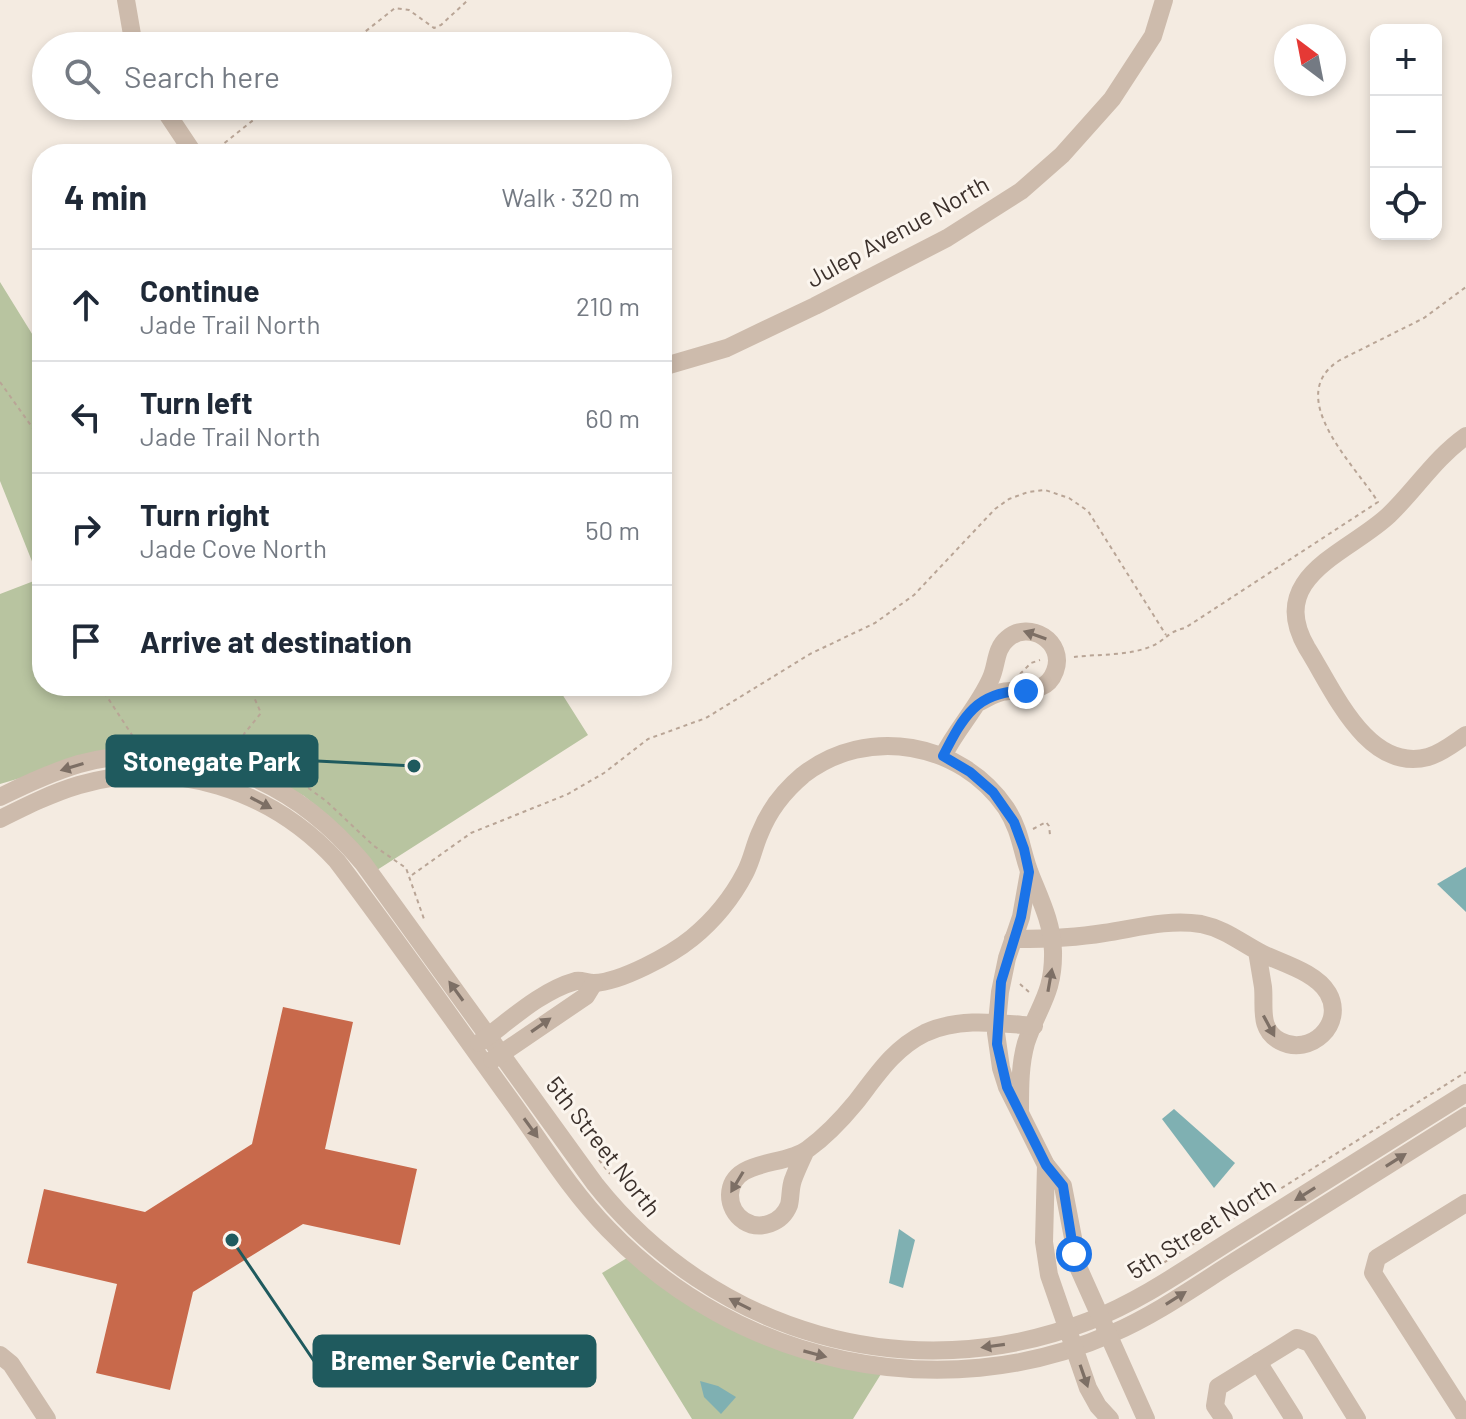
<!DOCTYPE html>
<html lang="en">
<head>
<meta charset="utf-8">
<style>
	:root { --surface:#fff; --page:#f6f6f7; --text:#1f2937; --muted:#747a83; --line:#e0e1e3 }
	body { margin:0; font-family:Barlow,sans-serif; background:var(--page); color:var(--text) }
	.controls { position:absolute; right:24px; top:24px; display:grid; overflow:hidden; border-radius:16px; box-shadow:0 4px 12px #0003 }
	.controls button { width:72px; height:72px; display:grid; place-items:center; padding:0; border:0; border-bottom:2px solid var(--line); background:var(--surface); color:var(--text); font:40px sans-serif }
	.compass { position:absolute; left:1274px; top:24px; width:72px; height:72px; border-radius:50%; background:var(--surface); box-shadow:0 4px 12px #0003; rotate:328deg }
	.stop { position:absolute; width:24px; height:24px; margin:-18px; border:6px solid #1a73e8; border-radius:50%; background:#fff }
	.stop.end { background:#1a73e8; border-color:#fff; box-shadow:0 2px 8px #0008 }
	.list { margin:0; padding:0; list-style:none }
	h2 { display:flex; justify-content:space-between; align-items:center; height:104px; margin:0; padding:0 32px; font-size:34px }
	h2 small { font-size:26px; font-weight:400; color:var(--muted) }
	.list li { display:grid; grid-template-columns:52px 1fr auto; gap:24px; align-items:center; box-sizing:border-box; height:112px; padding:0 32px; border-top:2px solid var(--line) }
	.list b { display:block; font-size:30px; white-space:nowrap }
	.list p { margin:0; font-size:26px; white-space:nowrap; color:var(--muted) }
	.list em { font-size:26px; font-style:normal; color:var(--muted) }
	.icon { flex:none; width:44px; height:44px; fill:none; stroke:currentColor; stroke-width:2; stroke-linecap:round; stroke-linejoin:round }
	.map { position:relative; flex:none; width:1466px; height:1419px; overflow:hidden }
	.search { position:absolute; background:var(--surface); box-shadow:0 4px 12px #0003; left:32px; top:32px; width:640px; height:88px; display:flex; align-items:center; gap:20px; box-sizing:border-box; padding:0 28px; border-radius:44px; color:var(--muted); font-size:30px }
	.panel { position:absolute; background:var(--surface); box-shadow:0 4px 12px #0003; left:32px; top:144px; width:640px; height:552px; border-radius:32px }
	.map>svg:first-child { display:block }
	.green { fill:#b8c4a0 }
	.water { fill:#7fb0b2 }
	.building { fill:#c8694b }
	.lines { fill:none; stroke-linecap:round; stroke-linejoin:round }
	.path { stroke:#b9a596; stroke-width:2; stroke-dasharray:4 4; stroke-linecap:butt }
	.minor { stroke:#cdbbac; stroke-width:18 }
	.oneway { fill:#7d6f65 }
	.route { stroke:#1a73e8; stroke-width:10 }
	.labels { text-anchor:middle; stroke-width:6; stroke-linejoin:round; paint-order:stroke }
	.street-label { font-size:24px; fill:#3b302b; stroke:#fbf5ee }
	.leader { fill:none; stroke:#1f5a5e; stroke-width:3 }
	.callout-dot { fill:#1f5a5e; stroke:#fbf5ee; stroke-width:3 }
	.callout { fill:#1f5a5e; stroke:#1f5a5e; stroke-width:3 }
	.callout-label { font-size:26px; text-anchor:middle; font-weight:bold; fill:#fff }
</style>
</head>
<body>
<div class="map">
<svg width="1466" height="1419" viewBox="0 0 1466 1419">
	<rect width="100%" height="100%" fill="#f4ebe1"/>
	<g class="green">
		<polygon points="0,282 42,350 42,686 557,686 588,735 377,870 330,817 304,796 254,769 116,750 0,784 0,594 39,579 0,481"/>
		<path d="M627,1258C705,1323 779,1359 881,1374L853,1419H692L602,1273Z"/>
	</g>
	<g class="water">
		<polygon points="1466,867 1466,912 1437,884"/>
		<polygon points="1174,1109 1235,1163 1214,1188 1162,1119"/>
		<polygon points="899,1229 915,1240 903,1288 889,1283"/>
		<polygon points="700,1381 718,1386 736,1397 721,1414 704,1397"/>
	</g>
	<polygon class="building" points="283,1007 353,1022 325,1149 417,1169 400,1245 303,1224 193,1292 170,1390 96,1373 117,1284 27,1263 44,1189 145,1212 252,1144"/>
	<g class="lines">
		<g class="path">
			<polyline points="347,46 395,8 409,10 434,28 441,25 468,0"/>
			<polyline points="212,153 271,106"/>
			<polyline points="0,382 37,434 42,461"/>
			<path d="M1074,657C1098,654 1129,656 1152,646C1166,640 1167,632 1185,628L1378,502C1355,465 1282,396 1340,360L1424,318L1466,287"/>
			<polyline points="1020,674 1031,663 1040,660"/>
			<polyline points="100,686 134,738"/>
			<polyline points="130,738 144,738"/>
			<polyline points="170,739 192,741"/>
			<polyline points="206,744 268,764 307,787 326,801 374,846 406,868 424,919"/>
			<polyline points="238,751 244,734 261,713 249,686"/>
			<polyline points="1033,829 1046,822 1049,826 1050,835"/>
			<polyline points="412,875 471,833 568,794 604,773 648,739 706,718 810,654 875,623 914,595 995,509 1009,499 1028,492 1045,490 1069,498 1088,511 1166,635"/>
			<polyline points="1020,984 1030,993"/>
			<polyline points="599,1160 610,1174"/>
			<polyline points="1234,1218 1466,1072"/>
			<polyline points="1157,1267 1198,1241"/>
		</g>
		<g class="minor">
			<polyline points="126,0 134,46"/>
			<polyline points="162,106 194,154"/>
			<polyline points="662,367 727,348 815,306 947,238 1021,191 1062,155 1112,99 1153,36 1164,0"/>
			<path d="M1466,436C1435,458 1416,489 1389,515C1349,553 1265,576 1307,648C1333,689 1367,773 1428,757C1442,753 1454,743 1466,735"/>
			<path d="M943,756C957,728 979,706 991,678C997,665 995,649 1007,639C1029,619 1066,642 1055,671C1046,696 1022,688 1002,692C994,694 987,698 980,702"/>
			<path d="M0,797C26,784 52,772 79,764C189,734 293,778 363,863L595,1184C713,1333 909,1391 1089,1321C1143,1300 1191,1265 1241,1234C1316,1187 1391,1140 1466,1093"/>
			<path d="M0,819C26,806 52,793 79,785C173,757 272,790 337,861C396,939 452,1019 509,1098C541,1142 570,1190 608,1229C737,1364 941,1409 1113,1333C1159,1313 1200,1283 1242,1257C1317,1210 1391,1163 1466,1116"/>
			<polyline points="1029,872 1021,917 1007,958 1000,992 996,1033 1001,1068 1007,1087 1046,1165 1063,1186 1079,1269 1146,1419"/>
			<path d="M1013,939C1044,939 1074,938 1104,933C1137,928 1167,919 1201,924C1225,929 1240,942 1261,953C1281,963 1316,972 1328,993C1346,1024 1310,1057 1280,1041C1258,1029 1265,1007 1263,987C1261,975 1259,963 1257,951"/>
			<path d="M479,1043C508,1022 540,991 576,981C582,980 587,983 594,983C621,982 671,955 692,938C714,920 732,898 745,873C752,860 754,846 760,833C769,810 784,791 803,775C867,725 961,742 1006,808C1022,833 1021,852 1031,876C1041,901 1052,923 1053,951C1054,994 1038,1006 1026,1043C1020,1064 1020,1087 1020,1109"/>
			<polyline points="492,1060 586,996 594,983"/>
			<path d="M805,1152C801,1161 796,1171 793,1180C790,1188 791,1197 789,1205C782,1223 760,1231 744,1221C735,1215 730,1205 730,1195C731,1158 785,1167 808,1149C826,1136 842,1119 856,1102C877,1075 893,1049 925,1033C959,1017 998,1023 1034,1026"/>
			<polyline points="1046,1165 1044,1242 1049,1275 1088,1388 1098,1406 1110,1419"/>
			<polyline points="1466,1203 1377,1258 1373,1273 1466,1418"/>
			<polyline points="0,1355 11,1364 47,1419"/>
			<polyline points="1258,1362 1294,1419"/>
			<polyline points="1224,1419 1215,1406 1218,1387 1297,1338 1310,1343 1357,1419"/>
		</g>
	</g>
	<defs><path id="oneway-solid" d="M-6-.8H1V-3.2L6.5 0L1 3.2V.8H-6Z" transform="scale(2)"/></defs>
	<g class="oneway">
		<use href="#oneway-solid" transform="translate(1035 635) rotate(-161)"/>
		<use href="#oneway-solid" transform="translate(72 767) rotate(163)"/>
		<use href="#oneway-solid" transform="translate(261 803) rotate(28)"/>
		<use href="#oneway-solid" transform="translate(1050 980) rotate(-80)"/>
		<use href="#oneway-solid" transform="translate(456 991) rotate(-126)"/>
		<use href="#oneway-solid" transform="translate(541 1025) rotate(-35)"/>
		<use href="#oneway-solid" transform="translate(1269 1026) rotate(62)"/>
		<use href="#oneway-solid" transform="translate(531 1128) rotate(54)"/>
		<use href="#oneway-solid" transform="translate(1396 1160) rotate(-32)"/>
		<use href="#oneway-solid" transform="translate(737 1182) rotate(121)"/>
		<use href="#oneway-solid" transform="translate(1305 1194) rotate(148)"/>
		<use href="#oneway-solid" transform="translate(1176 1298) rotate(-32)"/>
		<use href="#oneway-solid" transform="translate(740 1304) rotate(-153)"/>
		<use href="#oneway-solid" transform="translate(993 1346) rotate(172)"/>
		<use href="#oneway-solid" transform="translate(815 1354) rotate(15)"/>
		<use href="#oneway-solid" transform="translate(1084 1376) rotate(71)"/>
	</g>
	<g class="lines">
		<path class="route" d="M1026,691C977,690 963,717 943,756L970,772L993,792L1014,822L1024,849L1029,872L1021,917L1001,982L997,1044L1007,1087L1046,1165L1063,1186L1074,1254"/>
	</g>
	<g class="labels">
		<g class="street-label">
			<text transform="translate(898 232) rotate(-29)" y="8">Julep Avenue North</text>
			<text transform="translate(603 1147) rotate(52)" y="8">5th Street North</text>
			<text transform="translate(1202 1229) rotate(-32)" y="8">5th Street North</text>
		</g>
	</g>
	<path class="leader" d="M414 766L317 761M232 1240L314 1361"/>
	<g class="callout-dot">
		<circle cx="414" cy="766" r="8"/>
		<circle cx="232" cy="1240" r="8"/>
	</g>
	<g class="callout">
		<rect x="107" y="736" width="210" height="50" rx="8"/>
		<rect x="314" y="1336" width="281" height="50" rx="8"/>
	</g>
	<g class="callout-label">
		<text x="212" y="771">Stonegate Park</text>
		<text x="455" y="1370">Bremer Servie Center</text>
	</g>
</svg>
<div class="controls">
<button>+</button>
<button>−</button>
<button><svg class="icon" aria-label="locate" viewBox="0 0 24 24"><circle cx="12" cy="12" r="6"/><path d="M12 2v4M12 18v4M2 12h4M18 12h4"/></svg></button>
</div>
<svg class="compass" viewBox="-18 -18 36 36"><path d="M0-13l5 13h-10z" fill="#e53935"/><path d="M0 13l5-13h-10z" fill="#747a83"/></svg>
<div class="stop" style="left:1074px;top:1254px"></div>
<div class="stop end" style="left:1026px;top:691px"></div>
<div class="search"><svg class="icon" aria-label="search" viewBox="0 0 24 24"><circle cx="10" cy="10" r="6"/><path d="M15 15l6 6"/></svg>Search here</div>
<section class="panel">
<h2>4 min<small>Walk · 320 m</small></h2>
<ul class="list">
<li><svg class="icon" aria-label="ahead" viewBox="0 0 24 24"><path d="M12 20V5M6 11l6-6 6 6"/></svg><div><b>Continue</b><p>Jade Trail North</p></div><em>210 m</em></li>
<li><svg class="icon" aria-label="left" viewBox="0 0 24 24"><path d="M17 20v-9H6M10 6l-5 5 5 5"/></svg><div><b>Turn left</b><p>Jade Trail North</p></div><em>60 m</em></li>
<li><svg class="icon" aria-label="right" viewBox="0 0 24 24"><path d="M7 20v-9h11M14 6l5 5-5 5"/></svg><div><b>Turn right</b><p>Jade Cove North</p></div><em>50 m</em></li>
<li><svg class="icon" aria-label="arrive" viewBox="0 0 24 24"><path d="M6 21V4h12l-3 4 3 4H6"/></svg><div><b>Arrive at destination</b></div></li>
</ul>
</section>
</div>
</body>
</html>
